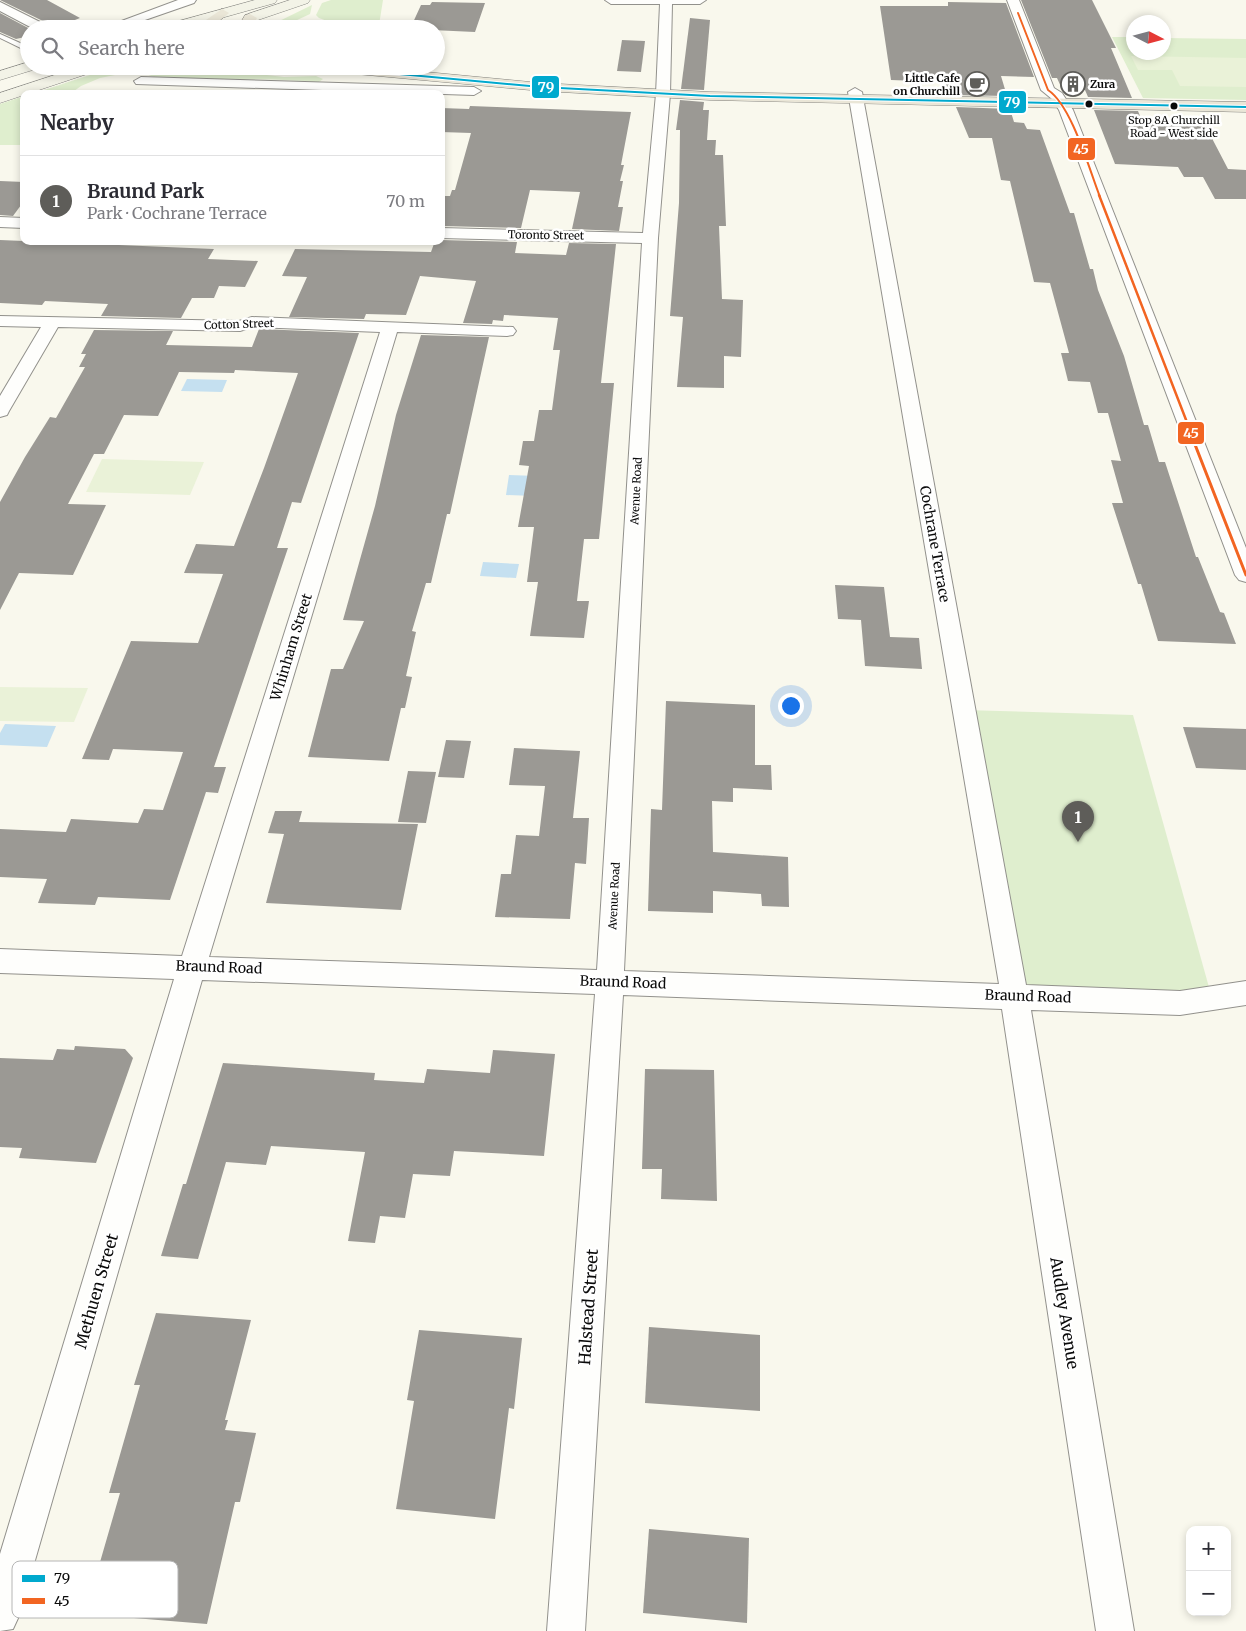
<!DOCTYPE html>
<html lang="en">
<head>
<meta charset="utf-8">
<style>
	:root { --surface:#fff; --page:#f7f7f7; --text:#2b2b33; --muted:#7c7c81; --line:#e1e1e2; --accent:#5e5d59 }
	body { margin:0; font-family:Merriweather,serif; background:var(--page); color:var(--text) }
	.controls { position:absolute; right:15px; bottom:15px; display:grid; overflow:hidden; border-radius:10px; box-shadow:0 2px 8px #0003 }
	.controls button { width:45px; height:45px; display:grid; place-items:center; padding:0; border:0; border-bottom:1px solid var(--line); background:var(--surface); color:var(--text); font:25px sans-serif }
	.compass { position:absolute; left:1126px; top:15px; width:45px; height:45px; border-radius:50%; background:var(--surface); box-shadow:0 2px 8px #0003; rotate:96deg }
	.you { position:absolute; left:790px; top:705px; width:18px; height:18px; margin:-12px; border:4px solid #fff; border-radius:50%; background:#1a73e8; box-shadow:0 0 0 8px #1a73e833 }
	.badge { display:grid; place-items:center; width:32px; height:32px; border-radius:50%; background:var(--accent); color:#fff; font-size:16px; font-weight:700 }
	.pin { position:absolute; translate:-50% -41px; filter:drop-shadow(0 1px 2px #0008) }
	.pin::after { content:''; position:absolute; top:26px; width:18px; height:15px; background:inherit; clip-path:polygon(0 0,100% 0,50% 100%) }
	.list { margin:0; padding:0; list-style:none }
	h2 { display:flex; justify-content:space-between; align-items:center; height:65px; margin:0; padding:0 20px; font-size:21px }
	h2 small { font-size:16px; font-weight:400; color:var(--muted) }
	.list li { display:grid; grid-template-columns:32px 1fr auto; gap:15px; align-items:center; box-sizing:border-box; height:90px; padding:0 20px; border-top:1px solid var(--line) }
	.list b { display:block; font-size:19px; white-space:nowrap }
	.list p { margin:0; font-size:16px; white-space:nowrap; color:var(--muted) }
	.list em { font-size:16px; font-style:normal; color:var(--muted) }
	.icon { flex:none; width:28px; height:28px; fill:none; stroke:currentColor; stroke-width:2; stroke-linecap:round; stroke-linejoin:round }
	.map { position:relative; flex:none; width:1246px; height:1631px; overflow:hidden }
	.search { position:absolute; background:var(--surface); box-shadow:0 2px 8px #0003; left:20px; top:20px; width:425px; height:55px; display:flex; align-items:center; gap:12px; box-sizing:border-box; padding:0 18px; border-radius:28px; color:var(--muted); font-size:19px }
	.panel { position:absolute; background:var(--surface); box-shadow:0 2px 8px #0003; left:20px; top:90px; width:425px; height:155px; border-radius:10px }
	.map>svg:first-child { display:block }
	.green { fill:#dfeece }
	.pitch { fill:#eaf2d8 }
	.water { fill:#c5e0f0 }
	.building { fill:#9b9994 }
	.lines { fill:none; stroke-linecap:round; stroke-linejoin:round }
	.service-casing { stroke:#92918c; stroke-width:2 }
	.minor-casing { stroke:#92918c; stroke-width:2 }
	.secondary-casing { stroke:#888883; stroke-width:1 }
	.primary-casing { stroke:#7f7e7a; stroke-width:1 }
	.service { fill:#fefefc; fill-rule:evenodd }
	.minor { fill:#fefefc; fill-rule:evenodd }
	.secondary { fill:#f3f3e7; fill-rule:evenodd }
	.primary { fill:#eae6d7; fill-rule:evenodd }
	.bus-1-casing { stroke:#fff; stroke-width:4 }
	.bus-2-far2-casing { stroke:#fff; stroke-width:4 }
	.bus-2-far1-casing { stroke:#fff; stroke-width:5 }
	.bus-2-casing { stroke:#fff; stroke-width:6 }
	.bus-1 { stroke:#00a9ce; stroke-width:2 }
	.bus-2-far2 { stroke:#f26522; stroke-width:2 }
	.bus-2-far1 { stroke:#f26522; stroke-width:2.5 }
	.bus-2 { stroke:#f26522; stroke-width:3 }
	.bus-dot { fill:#0a0a0a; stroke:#fff; stroke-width:2 }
	.labels { text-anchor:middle; stroke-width:5; stroke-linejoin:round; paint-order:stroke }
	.far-poi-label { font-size:11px; font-weight:bold; fill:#0a0a0a; stroke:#fff; text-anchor:end }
	.far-bus-label { font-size:11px; fill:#0a0a0a; stroke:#fff }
	.far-street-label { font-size:11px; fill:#0a0a0a; stroke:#fff }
	.street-label { font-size:14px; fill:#0a0a0a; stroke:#fff }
	.near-street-label { font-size:16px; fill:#0a0a0a; stroke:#fff }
	.key { fill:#fff; stroke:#b6b6b6; stroke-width:1 }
	.key-label { font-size:14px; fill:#0a0a0a }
	.line-badge { stroke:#fff; stroke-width:2 }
	.badge-label { font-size:14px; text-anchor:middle; font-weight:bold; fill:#fff }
</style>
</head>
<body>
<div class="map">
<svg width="1246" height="1631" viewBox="0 0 1246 1631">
	<rect width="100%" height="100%" fill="#f9f8ed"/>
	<g class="green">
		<polygon points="331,0 383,0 379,25 376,29 341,29 343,27 319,18 316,15 322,3"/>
		<polygon points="312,5 310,14 278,29 263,29"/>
		<polygon points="1112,37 1133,37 1134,52 1164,52 1164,38 1246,39 1246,100 1143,98"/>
		<path d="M125,66H229L242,69L241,72L284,77L316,76L323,79L316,84L308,81C287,81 265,78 244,80C231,81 218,86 205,79L154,77L143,73H125L100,78L81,86L70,94H32L105,70Z"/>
		<polygon points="24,96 24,145 0,145 0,104"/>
		<polygon points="964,710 1133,715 1212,998 1014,996"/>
	</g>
	<g class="pitch">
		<polygon points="1131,56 1246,58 1246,87 1180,86 1172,70 1138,70"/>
		<polygon points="102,459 204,462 190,495 86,492"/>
		<polygon points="0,687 88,688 74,722 0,721"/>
	</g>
	<g class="water">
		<polygon points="187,379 227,380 222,392 181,391"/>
		<polygon points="509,475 537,476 534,496 506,495"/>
		<polygon points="483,562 519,564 516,578 480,576"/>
		<polygon points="5,724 56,726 47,747 0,745 0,733"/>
	</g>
	<g class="building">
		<polygon points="0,0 47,0 80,18 52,29 49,24"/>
		<polygon points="1021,0 1092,0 1116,48 1111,48 1132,98 1088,97 1085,90 1062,89 1057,78 1052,78"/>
		<polygon points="432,2 485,3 475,32 410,29 421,5 430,5"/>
		<polygon points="948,2 1006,3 1034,77 1001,76 1007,96 950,95 945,82 891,80 880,6 948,6"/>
		<polygon points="0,13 30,29 29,36 16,39 0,32"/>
		<polygon points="690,18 710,20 704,90 681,89"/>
		<polygon points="622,40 645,41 641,72 617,71"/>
		<polygon points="680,100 704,102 703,110 709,110 707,140 716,140 715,155 723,155 726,226 719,226 722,299 743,300 741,357 724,356 724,388 677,387 683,317 670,316 679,203 680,130 676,130"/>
		<polygon points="470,106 631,112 621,165 624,165 620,181 623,181 618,207 623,207 619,231 572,229 580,192 530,190 521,228 441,226 441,196 450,196 452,190 455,190 471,133 441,132 441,108 469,109"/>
		<polygon points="956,107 1010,109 1014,122 1024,123 1027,129 1040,130 1070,213 1074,213 1090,269 1093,269 1098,290 1124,356 1144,425 1148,425 1159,462 1165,462 1196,557 1198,557 1220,612 1224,613 1236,644 1158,641 1141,584 1138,584 1112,503 1123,503 1111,460 1121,461 1108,413 1098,413 1090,382 1068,381 1061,353 1069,353 1050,283 1034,282 1010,181 1001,180 992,138 969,138"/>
		<polygon points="1094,110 1138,111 1142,121 1204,123 1228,169 1246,170 1246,199 1215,199 1203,177 1184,177 1178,167 1115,164"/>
		<polygon points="0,181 24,182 24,201 13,216 0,215"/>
		<polygon points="0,240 214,249 208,259 258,261 245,287 219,286 214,298 192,298 181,318 101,316 108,304 45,301 42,305 0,303"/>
		<polygon points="441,240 517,242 515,253 566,255 569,243 616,244 601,383 614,383 602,510 599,539 584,539 577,601 589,601 584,638 530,636 538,582 527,582 534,527 518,527 529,466 519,465 523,441 534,441 539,410 552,410 560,350 553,350 558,318 504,315 503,321 493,320 492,324 463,323 476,281 420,276 406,315 366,314 364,319 289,317 307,277 282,276 295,249 431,252 435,241"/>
		<polygon points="259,329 359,333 301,503 292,502 277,548 288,548 214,767 226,767 218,793 206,792 170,900 98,897 95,905 38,903 47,879 0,877 0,829 66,832 71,819 138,823 144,809 163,810 183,752 113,749 109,760 82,759 131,641 198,643 223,574 184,573 196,544 234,546 264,468 298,373 235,370 234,373 179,372 158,416 124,415 104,454 94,454 68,504 106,505 73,575 19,573 0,610 0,502 25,457 50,417 56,418 85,367 79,367 86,354 81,354 94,330 173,331 166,345 252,347"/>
		<polygon points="421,335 489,337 450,514 447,514 431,583 426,583 412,631 416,632 406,676 412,677 405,708 401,708 389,761 308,757 331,669 343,669 364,621 343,620 375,506 396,415"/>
		<polygon points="835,585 884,587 890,637 919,638 922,669 865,666 861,620 838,619"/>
		<polygon points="666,701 755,705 755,765 771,765 772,790 733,788 733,802 712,801 713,852 788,857 789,907 762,906 761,894 713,891 713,913 648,911 651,809 662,810"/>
		<polygon points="1183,727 1246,729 1246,770 1196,768"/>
		<polygon points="446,740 471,741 464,778 438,777"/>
		<polygon points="514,748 580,751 573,818 589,818 586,864 575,863 570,919 495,917 501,874 511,874 516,835 539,836 545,786 509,785"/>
		<polygon points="408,771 436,772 426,823 398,822"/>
		<polygon points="275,811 302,811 299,822 418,824 401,910 266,903 284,834 268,833"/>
		<polygon points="75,1046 125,1049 133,1058 96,1163 19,1158 22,1148 0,1147 0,1058 53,1060 57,1049 74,1050"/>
		<polygon points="493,1050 555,1054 544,1156 454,1151 450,1176 413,1174 405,1218 380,1216 375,1243 348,1241 365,1152 271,1146 266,1165 226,1162 198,1259 161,1256 183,1184 186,1184 223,1063 375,1073 374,1080 424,1083 427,1069 490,1073"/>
		<polygon points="645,1069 714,1070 717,1201 661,1199 662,1169 642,1169"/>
		<polygon points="156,1313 251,1320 225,1420 228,1420 225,1430 256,1433 240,1502 235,1502 207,1624 85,1614 120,1493 109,1493 140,1385 134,1385"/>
		<polygon points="649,1327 760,1335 760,1411 645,1403"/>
		<polygon points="419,1330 522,1338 514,1409 509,1408 495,1519 396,1509 414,1401 407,1400"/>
		<polygon points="649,1529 749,1538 747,1623 643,1613"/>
	</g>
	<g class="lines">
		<defs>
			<polygon id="service" points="0,34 29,47 29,52 0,38"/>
			<g id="minor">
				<polygon points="178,0 196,0 194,3 119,29 100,29"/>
				<polygon points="605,0 706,0 700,4 672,4 670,94 658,238 624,971 999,984 848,92 855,88 862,92 1026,985 1180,991 1246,981 1246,1005 1180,1015 1031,1010 1134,1631 1096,1631 1002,1009 623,995 585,1631 547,1631 595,994 202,980 19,1616 13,1629 0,1631 0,1554 174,979 0,973 0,949 182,956 380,332 253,327 240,331 58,327 9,411 7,415 0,417 0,396 41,327 0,326 0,316 239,321 252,317 513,327 516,331 513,335 507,336 397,332 209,957 597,970 642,243 441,238 441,228 643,233 656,94 660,4 611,4"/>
				<polygon points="1007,0 1019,0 1054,88 1062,93 1073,110 1246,548 1246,582 1239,580 1235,575 1059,110 1052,99 1041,90"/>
				<polygon points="0,2 48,26 50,29 34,29 0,11"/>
				<polygon points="141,77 474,87 481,91 474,95 136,84 134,81"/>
				<polygon points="0,217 24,218 24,228 0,227"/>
			</g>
			<g id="secondary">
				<polygon points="255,0 277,0 275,3 182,29 159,29 161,26"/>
				<polygon points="290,0 310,0 308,3 258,20 253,21 246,17 248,14"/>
				<polygon points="29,62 29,66 38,66 36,69 0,80 0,71"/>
				<polygon points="82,66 104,66 102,69 0,103 0,93"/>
			</g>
			<g id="primary">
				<polygon points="222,9 229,13 209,29 193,29"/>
				<polygon points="250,14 257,18 251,29 237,29 245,15"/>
				<polygon points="306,66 363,66 541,83 710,92 1246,102 1246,112 710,100 541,91 313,70"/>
			</g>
		</defs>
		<use href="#service" class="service-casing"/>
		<use href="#minor" class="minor-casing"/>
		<use href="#secondary" class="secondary-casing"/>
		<use href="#primary" class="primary-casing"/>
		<use href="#service" class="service"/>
		<use href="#minor" class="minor"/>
		<use href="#secondary" class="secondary"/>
		<use href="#primary" class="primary"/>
		<defs>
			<polyline id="bus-1" points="313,66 541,87 710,96 1246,107"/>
			<path id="bus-2-far2" d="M1018,13L1048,90C1072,106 1089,169 1100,197"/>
			<polyline id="bus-2-far1" points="1099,195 1195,443"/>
			<polyline id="bus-2" points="1194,442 1246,575"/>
		</defs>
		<use href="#bus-1" class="bus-1-casing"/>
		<use href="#bus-2-far2" class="bus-2-far2-casing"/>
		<use href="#bus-2-far1" class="bus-2-far1-casing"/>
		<use href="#bus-2" class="bus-2-casing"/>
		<use href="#bus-1" class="bus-1"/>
		<use href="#bus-2-far2" class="bus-2-far2"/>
		<use href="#bus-2-far1" class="bus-2-far1"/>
		<use href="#bus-2" class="bus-2"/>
	</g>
	<defs>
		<symbol id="cafe-ring" viewBox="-11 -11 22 22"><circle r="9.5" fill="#fff" stroke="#5e5d59" stroke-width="1.5"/><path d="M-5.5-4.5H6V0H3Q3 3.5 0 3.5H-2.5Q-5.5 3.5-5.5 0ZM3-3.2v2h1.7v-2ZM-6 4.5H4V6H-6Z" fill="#5e5d59"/></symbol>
		<symbol id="building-ring" viewBox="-11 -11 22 22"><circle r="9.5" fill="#fff" stroke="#5e5d59" stroke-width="1.5"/><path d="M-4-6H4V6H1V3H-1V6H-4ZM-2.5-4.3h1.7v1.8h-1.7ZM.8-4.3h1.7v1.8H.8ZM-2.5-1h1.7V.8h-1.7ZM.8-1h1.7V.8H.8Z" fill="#5e5d59"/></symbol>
	</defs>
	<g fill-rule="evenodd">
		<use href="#cafe-ring" x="963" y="70" width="28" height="28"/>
		<use href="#building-ring" x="1059" y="70" width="28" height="28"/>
	</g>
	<g class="bus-dot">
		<circle cx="1089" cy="104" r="4.5"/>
		<circle cx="1174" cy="106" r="4.5"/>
	</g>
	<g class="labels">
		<g class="far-poi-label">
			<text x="960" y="82">Little Cafe<tspan x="960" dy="13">on Churchill</tspan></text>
			<text x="1090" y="88" text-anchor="start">Zura</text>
		</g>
		<g class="far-bus-label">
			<text x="1174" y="124">Stop 8A Churchill<tspan x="1174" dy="13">Road - West side</tspan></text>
		</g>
		<g class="far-street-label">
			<text transform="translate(546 235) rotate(1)" y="4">Toronto Street</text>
			<text transform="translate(239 324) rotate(-2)" y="4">Cotton Street</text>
			<text transform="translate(636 491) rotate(-87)" y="4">Avenue Road</text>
			<text transform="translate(614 896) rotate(-87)" y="4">Avenue Road</text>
		</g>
		<g class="street-label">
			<text transform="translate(935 544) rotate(80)" y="5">Cochrane Terrace</text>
			<text transform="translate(291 647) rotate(-73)" y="5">Whinham Street</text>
			<text transform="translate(219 967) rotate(2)" y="5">Braund Road</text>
			<text transform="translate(623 982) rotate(2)" y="5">Braund Road</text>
			<text transform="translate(1028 996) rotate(2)" y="5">Braund Road</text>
		</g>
		<g class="near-street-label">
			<text transform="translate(96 1291) rotate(-74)" y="6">Methuen Street</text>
			<text transform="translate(588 1307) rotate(-86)" y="6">Halstead Street</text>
			<text transform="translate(1065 1313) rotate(81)" y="6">Audley Avenue</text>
		</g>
	</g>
	<rect x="12" y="1561" width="166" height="57" rx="8" class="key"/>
	<rect x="22" y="1575" width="23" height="7" fill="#00a9ce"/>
	<rect x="22" y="1598" width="23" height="6" fill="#f26522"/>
	<g class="key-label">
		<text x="54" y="1583">79</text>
		<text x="54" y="1606">45</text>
	</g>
	<g class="line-badge">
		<rect x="531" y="75" width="29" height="24" rx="5" fill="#00a9ce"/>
		<rect x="998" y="90" width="29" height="24" rx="5" fill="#00a9ce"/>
		<rect x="1067" y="137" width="29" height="24" rx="5" fill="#f26522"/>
		<rect x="1177" y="421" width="28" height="24" rx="5" fill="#f26522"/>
	</g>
	<g class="badge-label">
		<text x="546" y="92">79</text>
		<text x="1012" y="107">79</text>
		<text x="1081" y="154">45</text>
		<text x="1191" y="438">45</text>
	</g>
</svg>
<div class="controls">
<button>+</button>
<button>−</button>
</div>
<svg class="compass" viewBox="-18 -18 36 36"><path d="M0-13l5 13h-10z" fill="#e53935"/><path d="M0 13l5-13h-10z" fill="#7c7c81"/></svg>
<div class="you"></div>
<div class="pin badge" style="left:1078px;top:842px">1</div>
<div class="search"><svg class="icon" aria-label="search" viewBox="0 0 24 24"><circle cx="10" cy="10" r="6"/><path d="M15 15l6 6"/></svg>Search here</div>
<section class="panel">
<h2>Nearby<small></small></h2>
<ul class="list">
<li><span class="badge">1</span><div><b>Braund Park</b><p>Park · Cochrane Terrace</p></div><em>70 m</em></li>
</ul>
</section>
</div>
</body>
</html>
